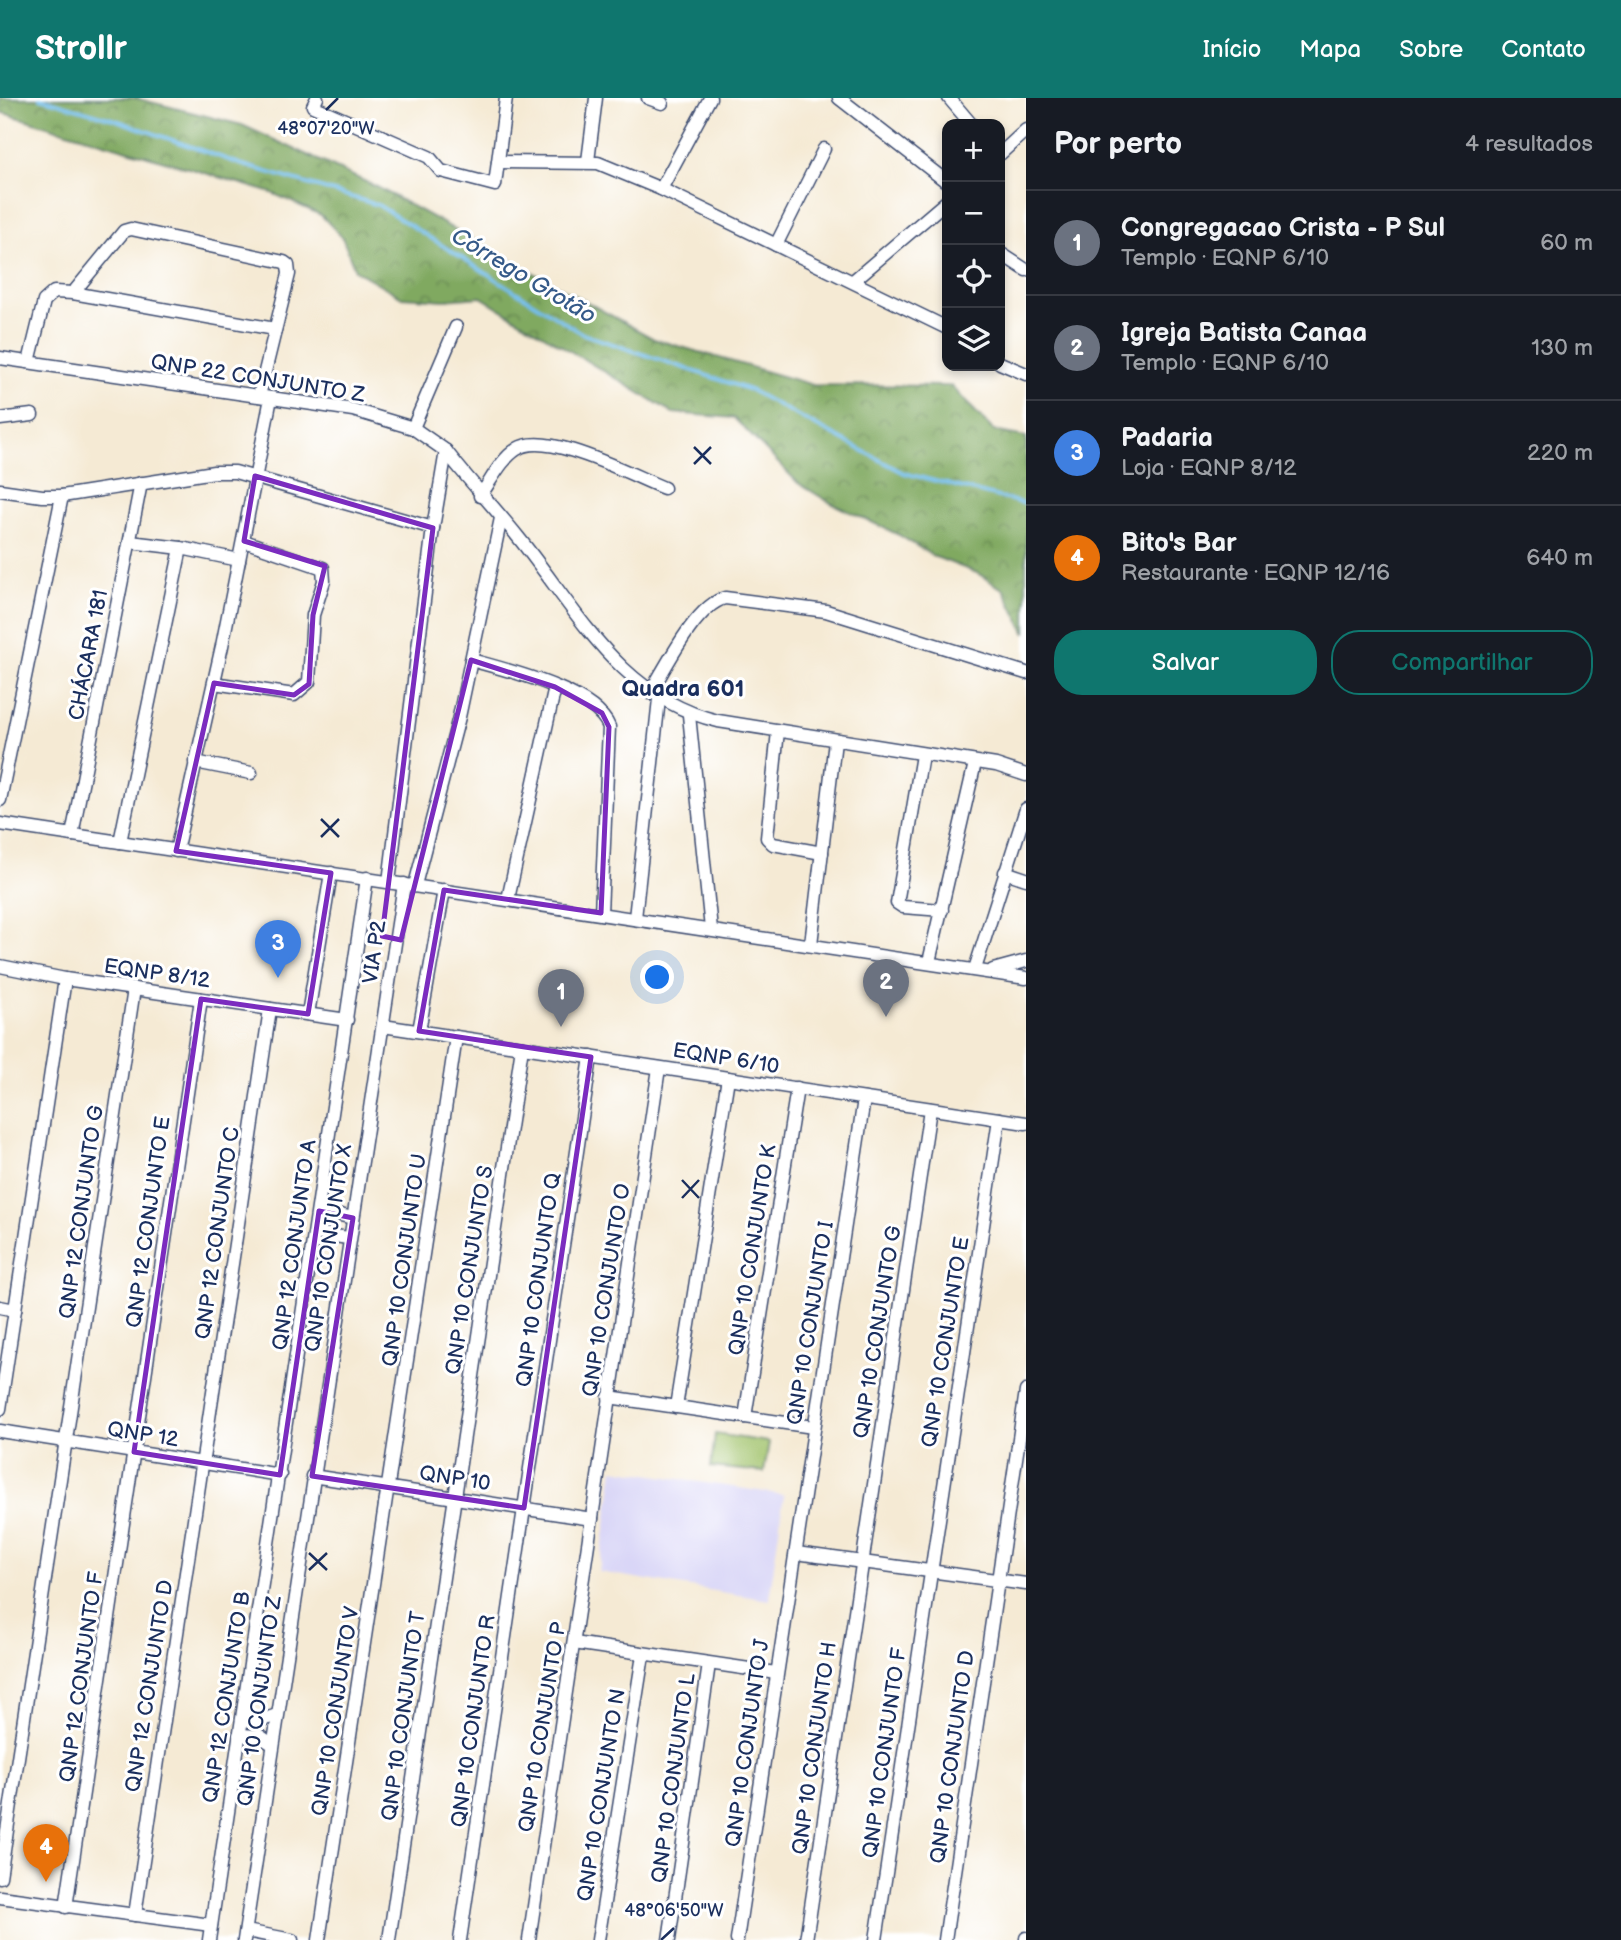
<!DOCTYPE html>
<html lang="pt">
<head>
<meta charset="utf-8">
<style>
	:root { --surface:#171b24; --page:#20242c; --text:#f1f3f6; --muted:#9ea1a6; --line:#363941; --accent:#0f766e }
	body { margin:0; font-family:"Balsamiq Sans",sans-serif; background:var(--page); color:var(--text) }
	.controls { position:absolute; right:21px; top:21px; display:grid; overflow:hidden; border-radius:14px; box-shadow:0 4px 10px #0003 }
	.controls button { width:63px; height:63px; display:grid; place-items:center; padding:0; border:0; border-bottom:2px solid var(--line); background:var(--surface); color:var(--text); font:35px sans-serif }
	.you { position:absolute; left:658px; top:880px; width:24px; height:24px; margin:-18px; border:5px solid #fff; border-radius:50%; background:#1a73e8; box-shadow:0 0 0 10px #1a73e833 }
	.badge { display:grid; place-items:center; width:46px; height:46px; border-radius:50%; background:var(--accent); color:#fff; font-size:23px; font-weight:700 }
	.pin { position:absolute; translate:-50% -58px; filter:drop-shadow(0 2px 4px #0008) }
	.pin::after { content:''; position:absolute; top:37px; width:24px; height:21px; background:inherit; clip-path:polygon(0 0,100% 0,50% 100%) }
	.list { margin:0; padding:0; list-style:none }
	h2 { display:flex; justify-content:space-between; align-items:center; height:91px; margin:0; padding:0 28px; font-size:30px }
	h2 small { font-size:23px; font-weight:400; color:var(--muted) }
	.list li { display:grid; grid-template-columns:46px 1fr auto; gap:21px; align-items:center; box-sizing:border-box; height:105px; padding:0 28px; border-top:2px solid var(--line) }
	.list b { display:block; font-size:26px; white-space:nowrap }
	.list p { margin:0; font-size:23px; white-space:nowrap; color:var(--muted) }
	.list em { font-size:23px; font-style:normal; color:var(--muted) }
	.actions { display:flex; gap:14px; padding:21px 28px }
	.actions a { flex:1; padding:16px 0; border:2px solid var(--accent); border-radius:28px; text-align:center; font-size:24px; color:var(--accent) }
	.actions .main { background:var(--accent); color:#fff }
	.icon { flex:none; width:38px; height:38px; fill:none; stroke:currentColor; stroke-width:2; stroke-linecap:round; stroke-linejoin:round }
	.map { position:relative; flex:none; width:1026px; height:1842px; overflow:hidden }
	header { display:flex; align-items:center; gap:42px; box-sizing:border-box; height:98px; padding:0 35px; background:var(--accent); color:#fff }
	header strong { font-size:33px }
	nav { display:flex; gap:38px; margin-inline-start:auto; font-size:24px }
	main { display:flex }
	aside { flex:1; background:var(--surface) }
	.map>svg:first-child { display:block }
	.built { fill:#d9d6f7 }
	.forest { fill:url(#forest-crowns); stroke:#4e6c5f; stroke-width:2 }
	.park { fill:#a1c36c; stroke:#5e7965; stroke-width:2 }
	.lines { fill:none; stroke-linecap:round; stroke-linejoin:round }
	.stream { stroke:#73beec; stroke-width:3.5 }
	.minor-casing { stroke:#3c4b70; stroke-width:15 }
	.minor { stroke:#fff; stroke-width:12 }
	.marked { fill:none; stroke:#7b2cbf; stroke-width:5; stroke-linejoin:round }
	.ticks { fill:none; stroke:#1b2f5e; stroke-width:2.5 }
	.labels { text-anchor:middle; stroke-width:6; stroke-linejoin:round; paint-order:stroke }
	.street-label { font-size:21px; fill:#1b2f5e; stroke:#fff }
	.water-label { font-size:23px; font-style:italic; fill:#355a89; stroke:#fff }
	.neighbourhood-label { font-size:23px; font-weight:bold; fill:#1b2f5e; stroke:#fff }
	.ticks-label { font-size:18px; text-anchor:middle; fill:#1b2f5e; stroke:#fff; stroke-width:6; stroke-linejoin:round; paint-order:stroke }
</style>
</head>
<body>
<header>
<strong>Strollr</strong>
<nav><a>Início</a><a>Mapa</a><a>Sobre</a><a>Contato</a></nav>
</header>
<main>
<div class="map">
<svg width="1026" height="1842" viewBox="0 0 1026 1842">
	<defs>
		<pattern id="forest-crowns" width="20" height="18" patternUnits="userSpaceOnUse" patternTransform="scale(1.75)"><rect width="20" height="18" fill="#80a960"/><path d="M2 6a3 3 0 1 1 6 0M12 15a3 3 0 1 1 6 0" fill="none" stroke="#688a52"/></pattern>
	</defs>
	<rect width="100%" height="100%" fill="#fff"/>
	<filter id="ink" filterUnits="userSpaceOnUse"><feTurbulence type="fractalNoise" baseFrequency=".0143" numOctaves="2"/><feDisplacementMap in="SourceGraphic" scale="14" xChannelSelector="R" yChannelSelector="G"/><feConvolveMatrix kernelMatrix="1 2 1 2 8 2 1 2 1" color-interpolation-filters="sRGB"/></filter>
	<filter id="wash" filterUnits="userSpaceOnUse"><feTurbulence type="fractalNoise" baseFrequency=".00686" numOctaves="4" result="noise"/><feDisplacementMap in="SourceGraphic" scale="28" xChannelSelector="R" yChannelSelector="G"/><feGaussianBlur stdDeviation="1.57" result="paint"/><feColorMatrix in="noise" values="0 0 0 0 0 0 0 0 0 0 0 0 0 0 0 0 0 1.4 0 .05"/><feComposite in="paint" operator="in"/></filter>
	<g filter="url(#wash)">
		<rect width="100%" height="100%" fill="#f5ead4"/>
		<polygon class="built" points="614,1371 784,1397 769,1502 599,1474"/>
		<polygon class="forest" points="0,0 135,0 242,27 377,89 654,241 813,287 951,288 994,333 1026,339 1026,536 1004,492 977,475 933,458 899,437 831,405 798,385 734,320 673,315 481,199 444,202 402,199 355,172 342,139 321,117 272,95 0,14"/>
		<polygon class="park" points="715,1336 769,1344 764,1374 711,1369"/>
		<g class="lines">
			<polyline class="stream" points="40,0 116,22 240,66 378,107 583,236 750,292 904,375 1026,406"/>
		</g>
	</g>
	<g filter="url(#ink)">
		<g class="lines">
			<defs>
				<g id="minor">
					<polyline points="317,0 313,8 429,59 441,73 495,87 506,0"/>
					<polyline points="648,0 662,5"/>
					<polyline points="839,0 947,84"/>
					<polyline points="949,0 971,26"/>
					<polyline points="1000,56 1026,32"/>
					<polyline points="588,63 596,0"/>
					<polyline points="498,64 598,65 661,91 947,230"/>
					<polyline points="661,91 710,0"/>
					<polyline points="776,147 824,51"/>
					<polyline points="1000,155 1026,172"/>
					<polyline points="853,183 947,103"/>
					<polyline points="73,195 124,133 131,131 284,164 288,167 289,176 259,298"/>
					<path d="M0,260L353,312L413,330L446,353C469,383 495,410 518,439C577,512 620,600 718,623L996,667L1026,677"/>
					<polyline points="29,264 44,203 54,194 73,195 275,231"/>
					<polyline points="1000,265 1026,276"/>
					<polyline points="0,321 32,317"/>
					<polyline points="413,330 456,229"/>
					<polyline points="0,392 42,398 62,398 214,374 235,374 433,430"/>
					<path d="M480,398C491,383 501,361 517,351C546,331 633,378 664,390"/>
					<polyline points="130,444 181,450 239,462"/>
					<path d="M471,562C507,572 595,593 609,629L601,815"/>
					<polyline points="214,585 294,597 309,584 313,517 324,483 323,470 244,443"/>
					<path d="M650,595C666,569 696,507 725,500L826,513L1026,575"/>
					<polyline points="689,617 711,831"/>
					<polyline points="778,633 767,740 773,746 822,755"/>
					<polyline points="922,657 897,805 903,809 942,812"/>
					<polyline points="195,664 251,675"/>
					<polyline points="0,702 62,398"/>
					<polyline points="0,726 1026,880"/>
					<polyline points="72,737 141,385"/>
					<polyline points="120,744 181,450"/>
					<polyline points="176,753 222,548 271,300"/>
					<polyline points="1005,774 1026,781"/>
					<polyline points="389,784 433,430 446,353"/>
					<polyline points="415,787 459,619 501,420"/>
					<polyline points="508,801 555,589"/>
					<polyline points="635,820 659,601"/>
					<polyline points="811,846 835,643"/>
					<polyline points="929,864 975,665"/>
					<polyline points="0,868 65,881 347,922"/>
					<polyline points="975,871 1026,711"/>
					<polyline points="993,872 1026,863"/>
					<polyline points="308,916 331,775"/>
					<polyline points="383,928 1026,1025"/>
					<polyline points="419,933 444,792"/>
					<polyline points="319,1112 353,1120"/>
					<polyline points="315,1135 348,1140"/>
					<polyline points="0,1209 15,1212"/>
					<polyline points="609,1299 813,1329"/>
					<polyline points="676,1309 728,980"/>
					<polyline points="0,1311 65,881"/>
					<polyline points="745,1319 797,990"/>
					<polyline points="0,1333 280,1377"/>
					<polyline points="312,1378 592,1421"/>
					<polyline points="796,1455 1026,1486"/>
					<polyline points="574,1545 776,1575"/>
					<polyline points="244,1610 249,1618 259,1623 277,1617"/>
					<polyline points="239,1637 260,1638 272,1646"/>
					<polyline points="0,1779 134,891"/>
					<polyline points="0,1799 211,1827"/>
					<polyline points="66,1809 201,901"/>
					<polyline points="135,1817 270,911"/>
					<polyline points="246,1833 292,1842"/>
					<polyline points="209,1842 367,780"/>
					<polyline points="244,1842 404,786"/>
					<polyline points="319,1842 456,939"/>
					<polyline points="389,1842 522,949"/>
					<polyline points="460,1842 591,959"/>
					<polyline points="529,1842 659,970"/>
					<polyline points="598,1842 643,1557"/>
					<polyline points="669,1842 709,1566"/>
					<polyline points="737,1842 864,1001"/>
					<polyline points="806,1842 930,1011"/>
					<polyline points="876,1842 999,1021"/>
					<polyline points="945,1842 1026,1293"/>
					<polyline points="1026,1842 1026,1840"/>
				</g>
			</defs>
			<use href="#minor" class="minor-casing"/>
			<use href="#minor" class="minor"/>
		</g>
	</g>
	<path class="marked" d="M255,378L433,430L382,838L401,842L471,562L555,589L602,615L609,629L601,815L444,792L419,933L591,959L524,1410L312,1378L353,1120L319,1113L280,1377L134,1354L201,901L308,916L331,775L176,753L214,585L294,597L309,586L313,517L325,468L244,443Z"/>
	<path class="ticks" d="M326,12L338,0M694,349L711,366M694,366L711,349M321,721L339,739M321,739L339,721M682,1082L699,1100M682,1100L699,1082M309,1455L327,1472M309,1472L327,1455M661,1842L674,1830"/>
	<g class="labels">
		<g class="street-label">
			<text transform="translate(258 280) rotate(9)" y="7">QNP 22 CONJUNTO Z</text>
			<text transform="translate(88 557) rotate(-79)" y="7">CHÁCARA 181</text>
			<text transform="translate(374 854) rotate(-82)" y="7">VIA P2</text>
			<text transform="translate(157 875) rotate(8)" y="7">EQNP 8/12</text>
			<text transform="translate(726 960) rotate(9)" y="7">EQNP 6/10</text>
			<text transform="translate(81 1114) rotate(-82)" y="7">QNP 12 CONJUNTO G</text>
			<text transform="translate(148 1124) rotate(-82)" y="7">QNP 12 CONJUNTO E</text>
			<text transform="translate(217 1135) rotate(-82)" y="7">QNP 12 CONJUNTO C</text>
			<text transform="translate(294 1147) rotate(-82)" y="7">QNP 12 CONJUNTO A</text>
			<text transform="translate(328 1150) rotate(-81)" y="7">QNP 10 CONJUNTO X</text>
			<text transform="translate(752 1152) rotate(-81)" y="7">QNP 10 CONJUNTO K</text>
			<text transform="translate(404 1162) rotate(-82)" y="7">QNP 10 CONJUNTO U</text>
			<text transform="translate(469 1172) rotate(-81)" y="7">QNP 10 CONJUNTO S</text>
			<text transform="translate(538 1182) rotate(-82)" y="7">QNP 10 CONJUNTO Q</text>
			<text transform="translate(606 1192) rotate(-81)" y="7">QNP 10 CONJUNTO O</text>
			<text transform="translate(810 1225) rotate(-81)" y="7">QNP 10 CONJUNTO I</text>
			<text transform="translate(877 1234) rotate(-81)" y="7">QNP 10 CONJUNTO G</text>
			<text transform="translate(945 1244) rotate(-81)" y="7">QNP 10 CONJUNTO E</text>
			<text transform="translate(143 1336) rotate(9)" y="7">QNP 12</text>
			<text transform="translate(455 1380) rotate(9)" y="7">QNP 10</text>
			<text transform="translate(81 1579) rotate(-82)" y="7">QNP 12 CONJUNTO F</text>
			<text transform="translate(149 1588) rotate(-81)" y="7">QNP 12 CONJUNTO D</text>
			<text transform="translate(226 1599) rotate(-81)" y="7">QNP 12 CONJUNTO B</text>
			<text transform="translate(259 1603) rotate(-82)" y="7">QNP 10 CONJUNTO Z</text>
			<text transform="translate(335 1613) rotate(-81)" y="7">QNP 10 CONJUNTO V</text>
			<text transform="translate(403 1618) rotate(-82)" y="7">QNP 10 CONJUNTO T</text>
			<text transform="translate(473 1623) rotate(-82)" y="7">QNP 10 CONJUNTO R</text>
			<text transform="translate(542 1629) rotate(-81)" y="7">QNP 10 CONJUNTO P</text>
			<text transform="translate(747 1645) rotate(-82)" y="7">QNP 10 CONJUNTO J</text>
			<text transform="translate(814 1650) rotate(-82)" y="7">QNP 10 CONJUNTO H</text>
			<text transform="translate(884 1655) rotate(-82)" y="7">QNP 10 CONJUNTO F</text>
			<text transform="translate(952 1659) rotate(-82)" y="7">QNP 10 CONJUNTO D</text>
			<text transform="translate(673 1680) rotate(-82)" y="7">QNP 10 CONJUNTO L</text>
			<text transform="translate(601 1697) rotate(-81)" y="7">QNP 10 CONJUNTO N</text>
		</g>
		<g class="water-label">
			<text transform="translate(524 177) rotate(31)" y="8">Córrego Grotão</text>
		</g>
		<g class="neighbourhood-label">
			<text x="683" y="598">Quadra 601</text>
		</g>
	</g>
	<g class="ticks-label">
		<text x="326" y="36">48°07'20"W</text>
		<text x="674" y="1818">48°06'50"W</text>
	</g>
</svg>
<div class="controls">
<button>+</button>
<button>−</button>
<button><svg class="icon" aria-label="locate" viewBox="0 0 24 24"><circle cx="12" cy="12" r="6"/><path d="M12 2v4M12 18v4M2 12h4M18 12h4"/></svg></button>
<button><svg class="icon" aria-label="layers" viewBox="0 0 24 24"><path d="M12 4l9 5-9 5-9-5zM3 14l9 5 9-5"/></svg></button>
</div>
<div class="you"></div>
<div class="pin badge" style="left:561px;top:929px;background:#6b7280">1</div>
<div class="pin badge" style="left:886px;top:919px;background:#6b7280">2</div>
<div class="pin badge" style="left:278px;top:880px;background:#3f7fe0">3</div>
<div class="pin badge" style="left:46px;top:1784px;background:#e8710a">4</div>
</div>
<aside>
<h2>Por perto<small>4 resultados</small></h2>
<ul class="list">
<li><span class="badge" style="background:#6b7280">1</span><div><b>Congregacao Crista - P Sul</b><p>Templo · EQNP 6/10</p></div><em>60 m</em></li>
<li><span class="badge" style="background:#6b7280">2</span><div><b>Igreja Batista Canaa</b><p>Templo · EQNP 6/10</p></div><em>130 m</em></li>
<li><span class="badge" style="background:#3f7fe0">3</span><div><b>Padaria</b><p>Loja · EQNP 8/12</p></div><em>220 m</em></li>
<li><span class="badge" style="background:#e8710a">4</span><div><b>Bito's Bar</b><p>Restaurante · EQNP 12/16</p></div><em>640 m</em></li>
</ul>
<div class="actions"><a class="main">Salvar</a><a>Compartilhar</a></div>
</aside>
</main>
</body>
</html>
